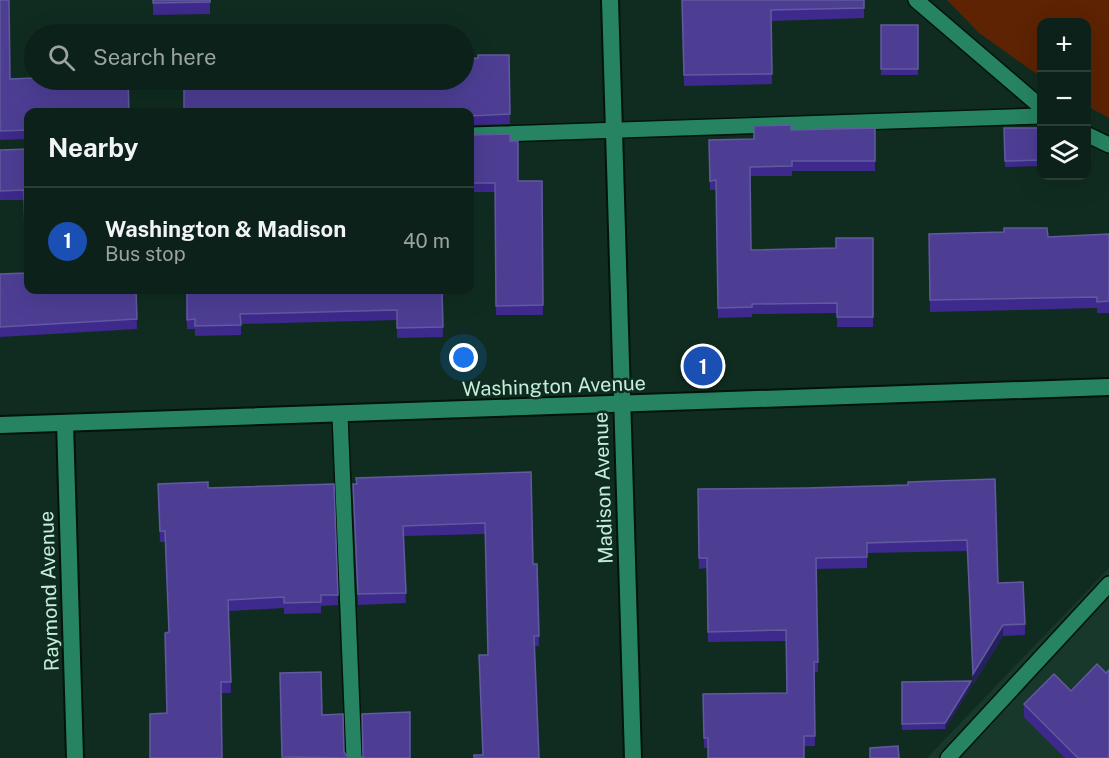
<!DOCTYPE html>
<html lang="en">
<head>
<meta charset="utf-8">
<style>
	:root { --surface:#0c2119; --page:#1a2e26; --text:#f1f3f6; --muted:#9aa3a2; --line:#2c3e38; --accent:#db2777 }
	body { margin:0; font-family:"Public Sans",sans-serif; background:var(--page); color:var(--text) }
	.controls { position:absolute; right:18px; top:18px; display:grid; overflow:hidden; border-radius:12px; box-shadow:0 6px 24px #0002 }
	.controls button { width:54px; height:54px; display:grid; place-items:center; padding:0; border:0; border-bottom:2px solid var(--line); background:var(--surface); color:var(--text); font:30px sans-serif }
	.you { position:absolute; left:464px; top:358px; width:21px; height:21px; margin:-15px; border:4px solid #fff; border-radius:50%; background:#1a73e8; box-shadow:0 0 0 9px #1a73e833 }
	.badge { display:grid; place-items:center; width:39px; height:39px; border-radius:50%; background:var(--accent); color:#fff; font-size:20px; font-weight:700 }
	.pin { position:absolute; translate:-50% -50%; border:3px solid #fff; box-shadow:0 2px 6px #0006 }
	.list { margin:0; padding:0; list-style:none }
	h2 { display:flex; justify-content:space-between; align-items:center; height:78px; margin:0; padding:0 24px; font-size:26px }
	h2 small { font-size:20px; font-weight:400; color:var(--muted) }
	.list li { display:grid; grid-template-columns:39px 1fr auto; gap:18px; align-items:center; box-sizing:border-box; height:108px; padding:0 24px; border-top:2px solid var(--line) }
	.list b { display:block; font-size:22px; white-space:nowrap }
	.list p { margin:0; font-size:20px; white-space:nowrap; color:var(--muted) }
	.list em { font-size:20px; font-style:normal; color:var(--muted) }
	.icon { flex:none; width:33px; height:33px; fill:none; stroke:currentColor; stroke-width:2; stroke-linecap:round; stroke-linejoin:round }
	.map { position:relative; flex:none; width:1109px; height:758px; overflow:hidden }
	.search { position:absolute; background:var(--surface); box-shadow:0 6px 24px #0002; left:24px; top:24px; width:450px; height:66px; display:flex; align-items:center; gap:15px; box-sizing:border-box; padding:0 21px; border-radius:33px; color:var(--muted); font-size:22px }
	.panel { position:absolute; background:var(--surface); box-shadow:0 6px 24px #0002; left:24px; top:108px; width:450px; height:186px; border-radius:12px }
	.map>svg:first-child { display:block }
	.built { fill:#18382b }
	.green { fill:#5d2302 }
	.lines { fill:none; stroke-linecap:round; stroke-linejoin:round }
	.service-casing { stroke:#00140a; stroke-width:18 }
	.minor-casing { stroke:#00140a; stroke-width:20 }
	.tertiary-casing { stroke:#00140a; stroke-width:20 }
	.service { stroke:#268462; stroke-width:15 }
	.minor { stroke:#268462; stroke-width:16 }
	.tertiary { stroke:#268462; stroke-width:16 }
	.wall { fill:#3e298c }
	.shaded-wall { fill:#26215e }
	.building { fill:#4d3e94; stroke:#605a9f; stroke-width:1.5 }
	.labels { text-anchor:middle; stroke-width:5; stroke-linejoin:round; paint-order:stroke }
	.street-label { font-size:20px; fill:#c5eeda; stroke:#102c21 }
</style>
</head>
<body>
<div class="map">
<svg width="1109" height="758" viewBox="0 0 1109 758">
	<rect width="100%" height="100%" fill="#102c21"/>
	<polygon class="built" points="1109,568 1109,758 927,758"/>
	<polygon class="green" points="947,0 1109,0 1109,118 1087,106 1086,22 1042,22 1041,77 979,33"/>
	<g class="lines">
		<defs>
			<g id="service">
				<polyline points="916,0 1042,108"/>
				<polyline points="1086,134 1109,145"/>
				<polyline points="470,135 1042,116"/>
				<polyline points="340,415 354,758"/>
				<polyline points="948,758 1109,584"/>
			</g>
			<g id="minor">
				<polyline points="610,0 633,758"/>
				<polyline points="65,423 75,758"/>
			</g>
			<polyline id="tertiary" points="0,425 1109,387"/>
		</defs>
		<use href="#service" class="service-casing"/>
		<use href="#minor" class="minor-casing"/>
		<use href="#tertiary" class="tertiary-casing"/>
		<use href="#service" class="service"/>
		<use href="#minor" class="minor"/>
		<use href="#tertiary" class="tertiary"/>
	</g>
	<g class="wall">
		<polygon points="0,0 10,79 28,112 28,139 0,140"/>
		<polygon points="153,0 210,0 210,14 153,15"/>
		<polygon points="682,0 864,0 864,18 771,21 772,84 684,86"/>
		<rect x="881" y="25" width="37" height="50"/>
		<polygon points="509,55 510,124 470,125 470,112 478,58"/>
		<polygon points="875,128 875,171 792,171 792,176 750,176 751,250 836,248 873,238 873,327 837,327 837,313 752,314 752,317 718,318 716,190 710,190 709,140 754,139 791,130"/>
		<polygon points="1004,128 1041,128 1041,166 1005,167"/>
		<polygon points="470,135 510,141 518,181 542,181 543,315 496,315 495,192 470,192"/>
		<polygon points="0,150 136,290 137,329 0,337 0,274 26,273 24,200 0,200"/>
		<polygon points="929,234 1048,237 1109,234 1109,313 1097,313 1097,308 930,312"/>
		<polygon points="186,290 442,290 443,337 397,338 397,320 241,324 241,335 195,336 195,329 187,329"/>
		<polygon points="531,472 533,564 537,564 539,646 535,646 483,755 488,655 485,534 404,536 406,603 358,605 353,494"/>
		<polygon points="995,479 998,583 1025,624 1025,635 1003,636 973,685 967,551 867,553 867,568 816,569 818,672 814,672 815,746 704,748 703,694 787,693 786,641 708,642 707,568 699,569 698,489 807,488 908,485"/>
		<polygon points="208,488 338,595 338,605 321,606 321,613 284,614 284,608 229,611 231,693 221,693 167,713 169,632 165,542 160,542 158,495"/>
		<polygon points="1106,673 1109,758 1065,758 1024,717 1024,704 1071,691"/>
		<polygon points="902,682 971,687 945,729 902,730"/>
	</g>
	<g class="shaded-wall">
		<polygon points="1003,625 1003,636 973,685 973,674"/>
		<polygon points="971,681 971,687 945,729 945,723"/>
	</g>
	<g class="building">
		<polygon points="0,0 9,0 10,79 34,78 34,80 128,80 129,112 28,112 28,130 0,131"/>
		<polygon points="153,0 210,0 210,2 153,3"/>
		<polygon points="682,0 864,0 864,8 771,10 772,74 684,75"/>
		<rect x="881" y="25" width="37" height="44"/>
		<polygon points="478,55 509,55 510,114 470,116 470,112 184,112 184,80 464,80 464,59 478,58"/>
		<polygon points="791,125 791,130 875,128 875,161 792,161 792,166 750,167 751,250 836,248 836,238 873,238 873,317 837,317 837,303 752,304 752,307 718,308 716,180 710,181 709,140 754,139 754,126"/>
		<polygon points="1004,128 1041,128 1041,160 1005,161"/>
		<polygon points="510,134 510,141 518,141 518,181 542,181 543,305 496,306 495,183 470,183 470,135"/>
		<polygon points="28,149 28,290 136,290 137,319 0,327 0,274 26,273 24,190 0,191 0,150"/>
		<polygon points="1004,228 1047,228 1048,237 1109,234 1109,301 1097,302 1097,297 930,300 929,234 1004,232"/>
		<polygon points="187,290 442,290 443,327 397,328 397,310 240,314 241,325 195,326 195,319 187,320"/>
		<polygon points="531,472 533,564 537,564 539,636 534,636 539,758 474,758 474,755 483,755 479,655 488,655 485,523 403,526 406,593 358,594 353,484 357,484 356,478"/>
		<polygon points="995,479 998,583 1023,582 1025,624 1003,625 973,674 967,540 867,543 867,557 816,558 818,662 814,662 815,736 804,736 804,758 708,758 708,738 704,738 703,694 787,693 786,630 708,632 707,558 699,558 698,489 807,488 908,485 908,482"/>
		<polygon points="208,482 208,488 334,484 338,595 321,595 321,602 284,603 284,597 228,600 231,682 221,682 222,758 150,758 150,714 167,713 165,633 169,632 165,531 160,531 158,484"/>
		<polygon points="1097,664 1106,673 1109,670 1109,758 1078,758 1024,704 1054,674 1071,691"/>
		<polygon points="321,672 322,715 343,714 344,752 348,758 282,757 280,673"/>
		<polygon points="971,681 945,723 902,724 902,682"/>
		<polygon points="410,712 410,758 361,758 363,756 362,714"/>
		<polygon points="898,746 899,758 870,758 870,748"/>
	</g>
	<g class="labels">
		<g class="street-label">
			<text transform="translate(554 386) rotate(-2)" y="7">Washington Avenue</text>
			<text transform="translate(603 488) rotate(-92)" y="7">Madison Avenue</text>
			<text transform="translate(49 591) rotate(-92)" y="7">Raymond Avenue</text>
		</g>
	</g>
</svg>
<div class="controls">
<button>+</button>
<button>−</button>
<button><svg class="icon" aria-label="layers" viewBox="0 0 24 24"><path d="M12 4l9 5-9 5-9-5zM3 14l9 5 9-5"/></svg></button>
</div>
<div class="you"></div>
<div class="pin badge" style="left:703px;top:366px;background:#1a4fb4">1</div>
<div class="search"><svg class="icon" aria-label="search" viewBox="0 0 24 24"><circle cx="10" cy="10" r="6"/><path d="M15 15l6 6"/></svg>Search here</div>
<section class="panel">
<h2>Nearby<small></small></h2>
<ul class="list">
<li><span class="badge" style="background:#1a4fb4">1</span><div><b>Washington &amp; Madison</b><p>Bus stop</p></div><em>40 m</em></li>
</ul>
</section>
</div>
</body>
</html>
